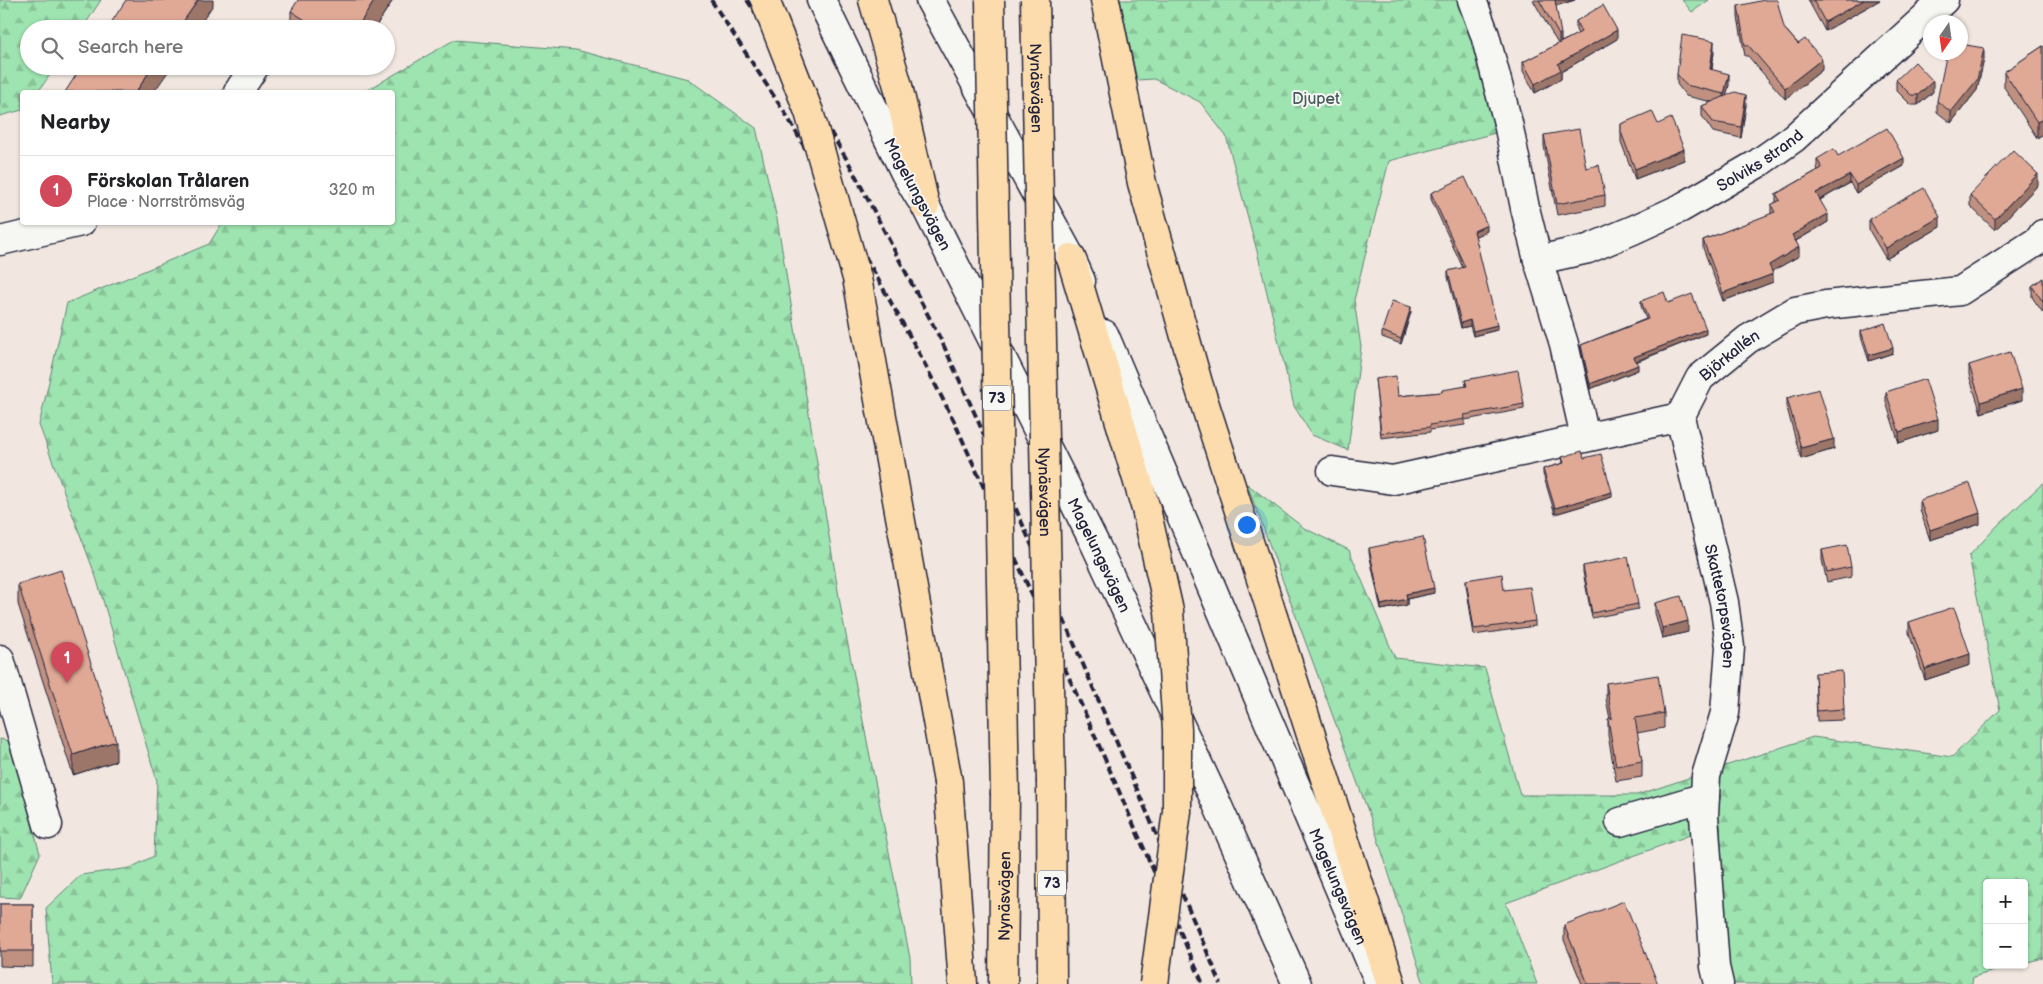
<!DOCTYPE html>
<html lang="en">
<head>
<meta charset="utf-8">
<style>
	:root { --surface:#fff; --page:#f6f6f6; --text:#202124; --muted:#757577; --line:#e0e0e0; --accent:#d1495b }
	body { margin:0; font-family:"Balsamiq Sans",sans-serif; background:var(--page); color:var(--text) }
	.controls { position:absolute; right:15px; bottom:15px; display:grid; overflow:hidden; border-radius:5px; box-shadow:0 1px 4px #0004 }
	.controls button { width:45px; height:45px; display:grid; place-items:center; padding:0; border:0; border-bottom:1px solid var(--line); background:var(--surface); color:var(--text); font:25px sans-serif }
	.compass { position:absolute; left:1923px; top:15px; width:45px; height:45px; border-radius:50%; background:var(--surface); box-shadow:0 1px 4px #0004; rotate:193deg }
	.you { position:absolute; left:1246px; top:524px; width:18px; height:18px; margin:-12px; border:4px solid #fff; border-radius:50%; background:#1a73e8; box-shadow:0 0 0 8px #1a73e833 }
	.badge { display:grid; place-items:center; width:32px; height:32px; border-radius:50%; background:var(--accent); color:#fff; font-size:16px; font-weight:700 }
	.pin { position:absolute; translate:-50% -41px; filter:drop-shadow(0 1px 2px #0008) }
	.pin::after { content:''; position:absolute; top:26px; width:18px; height:15px; background:inherit; clip-path:polygon(0 0,100% 0,50% 100%) }
	.list { margin:0; padding:0; list-style:none }
	h2 { display:flex; justify-content:space-between; align-items:center; height:65px; margin:0; padding:0 20px; font-size:21px }
	h2 small { font-size:16px; font-weight:400; color:var(--muted) }
	.list li { display:grid; grid-template-columns:32px 1fr auto; gap:15px; align-items:center; box-sizing:border-box; height:70px; padding:0 20px; border-top:1px solid var(--line) }
	.list b { display:block; font-size:19px; white-space:nowrap }
	.list p { margin:0; font-size:16px; white-space:nowrap; color:var(--muted) }
	.list em { font-size:16px; font-style:normal; color:var(--muted) }
	.icon { flex:none; width:28px; height:28px; fill:none; stroke:currentColor; stroke-width:2; stroke-linecap:round; stroke-linejoin:round }
	.map { position:relative; flex:none; width:2043px; height:984px; overflow:hidden }
	.search { position:absolute; background:var(--surface); box-shadow:0 1px 4px #0004; left:20px; top:20px; width:375px; height:55px; display:flex; align-items:center; gap:12px; box-sizing:border-box; padding:0 18px; border-radius:28px; color:var(--muted); font-size:19px }
	.panel { position:absolute; background:var(--surface); box-shadow:0 1px 4px #0004; left:20px; top:90px; width:375px; height:135px; border-radius:5px }
	.map>svg:first-child { display:block }
	.grass { fill:#9ee4b0; stroke:#608376 }
	.forest { fill:url(#forest-firs); stroke:#608376 }
	.lines { fill:none; stroke-linecap:round; stroke-linejoin:round }
	.minor-casing { stroke:#22223b; stroke-width:31 }
	.tertiary-casing { stroke:#22223b; stroke-width:31 }
	.secondary-casing { stroke:#22223b; stroke-width:31 }
	.motorway-casing { stroke:#22223b; stroke-width:31 }
	.minor { stroke:#f6f6f2; stroke-width:28 }
	.tertiary { stroke:#f6f6f2; stroke-width:28 }
	.secondary { stroke:#f6f6f2; stroke-width:28 }
	.motorway { stroke:#fcdcac; stroke-width:28 }
	.rail { stroke:#22223b; stroke-width:4; stroke-dasharray:8 4; stroke-linecap:butt }
	.motorway-bridge-casing { stroke:#22223b; stroke-width:31; stroke-linecap:butt }
	.motorway-bridge { stroke:#fcdcac; stroke-width:28 }
	.wall { fill:#c09181; stroke:#22223b }
	.shaded-wall { fill:#9c7669; stroke:#22223b }
	.building { fill:#dfa996; stroke:#22223b }
	.labels { text-anchor:middle; stroke-width:4; stroke-linejoin:round; paint-order:stroke }
	.shield { fill:#f6f6f2; stroke:#626272; stroke-width:1 }
	.shield-label { font-size:15px; font-weight:bold; fill:#22223b }
	.street-label { font-size:16px; fill:#22223b; stroke:#f6f6f2 }
	.park-label { font-size:16px; fill:#475c5e; stroke:#f6f6f2 }
</style>
</head>
<body>
<div class="map">
<svg width="2043" height="984" viewBox="0 0 2043 984">
	<defs>
		<pattern id="forest-firs" width="22" height="20" patternUnits="userSpaceOnUse" patternTransform="scale(1.25)"><rect width="22" height="20" fill="#9ee4b0"/><path d="M5 1l3.5 6h-7zM16 11l3.5 6h-7z" fill="#88c398"/></pattern>
	</defs>
	<rect width="100%" height="100%" fill="#f1e7e0"/>
	<filter id="ink" filterUnits="userSpaceOnUse"><feTurbulence type="fractalNoise" baseFrequency=".02" numOctaves="2"/><feDisplacementMap in="SourceGraphic" scale="10" xChannelSelector="R" yChannelSelector="G"/><feConvolveMatrix kernelMatrix="1 2 1 2 8 2 1 2 1" color-interpolation-filters="sRGB"/></filter>
	<g filter="url(#ink)">
		<polygon class="grass" points="1682,0 1709,0 1692,12"/>
		<g class="forest">
			<polygon points="0,0 101,0 82,29 29,29 29,66 56,66 38,92 22,92 22,110 0,116"/>
			<polygon points="1120,0 1459,0 1474,41 1499,132 1389,161 1354,300 1361,347 1348,450 1312,435 1294,406 1257,251 1226,136 1200,102 1154,79 1137,80"/>
			<polygon points="454,40 576,50 688,79 756,128 777,219 842,615 910,958 911,984 52,984 46,908 81,875 130,868 154,856 157,781 96,577 39,425 67,303 209,244 222,223 392,222 392,92 364,92"/>
			<polygon points="2043,483 2043,958 2024,963 2024,883 1987,883 1987,965 2016,965 1973,977 1972,984 1730,984 1727,969 1720,824 1506,903 1537,984 1424,984 1375,830 1247,484 1304,528 1349,550 1395,658 1485,668 1520,795 1637,795 1813,737 1952,757 2000,710 1969,556 1999,524"/>
			<polygon points="0,739 10,741 40,854 20,898 0,897"/>
		</g>
		<g class="lines">
			<defs>
				<g id="minor">
					<polyline points="1472,0 1485,35 1508,123 1525,208 1538,260 1564,344 1585,437"/>
					<polyline points="238,92 255,66"/>
					<polyline points="0,241 81,222"/>
					<path id="s1" d="M1538,260L1588,249L1633,230L1681,208L1757,164L1794,138L1944,0"/>
					<path id="s2" d="M1680,417L1724,602L1730,647L1725,713L1706,776L1704,816L1715,967L1719,984"/>
					<path id="s3" d="M1680,417L1700,378L1748,339L1795,311L1826,305L1960,291L2039,240L2043,234"/>
					<polyline points="1332,471 1393,480 1680,417"/>
					<polyline points="0,659 48,825"/>
					<polyline points="1620,822 1705,797"/>
				</g>
				<g id="tertiary">
					<polyline points="821,0 905,173 920,198"/>
					<polyline points="930,0 1071,258 1081,281"/>
					<path id="s4" d="M1104,334L1380,984"/>
				</g>
				<g id="secondary">
					<path id="s5" d="M925,205L1095,544L1216,802L1297,984"/>
				</g>
				<g id="motorway">
					<polyline points="873,0 898,86 925,205"/>
					<polyline points="1105,0 1142,183 1198,383 1391,984"/>
					<polyline points="1071,258 1146,509"/>
					<polyline points="948,782 963,984"/>
					<polyline points="1051,783 1052,984"/>
					<path id="s6" d="M1003,984L1005,795"/>
				</g>
			</defs>
			<use href="#minor" class="minor-casing"/>
			<use href="#tertiary" class="tertiary-casing"/>
			<use href="#secondary" class="secondary-casing"/>
			<use href="#motorway" class="motorway-casing"/>
			<use href="#minor" class="minor"/>
			<use href="#tertiary" class="tertiary"/>
			<use href="#secondary" class="secondary"/>
			<use href="#motorway" class="motorway"/>
			<g class="rail">
				<polyline points="711,0 787,116 918,351 954,421 1084,711 1203,984"/>
				<polyline points="747,0 798,77 850,165 942,342 975,414 1221,984"/>
			</g>
			<defs>
				<g id="motorway-bridge">
					<polyline points="765,0 809,112 857,278 948,782"/>
					<polyline points="990,0 1005,795"/>
					<path id="s7" d="M1035,0L1051,783"/>
					<polyline points="1146,509 1169,611 1177,730 1177,811 1154,984"/>
				</g>
			</defs>
			<use href="#motorway-bridge" class="motorway-bridge-casing"/>
			<use href="#motorway-bridge" class="motorway-bridge"/>
		</g>
		<g class="wall">
			<polygon points="393,0 374,29 291,29 291,11"/>
			<polygon points="1533,0 1575,0 1556,6 1561,42 1578,34 1576,30 1576,21 1617,39 1561,72 1561,79 1535,93 1523,71 1523,62 1558,44"/>
			<polygon points="1808,0 1880,0 1825,31"/>
			<polygon points="1738,6 1784,28 1822,70 1785,99 1748,56 1745,56 1738,17"/>
			<polygon points="2043,46 2043,134 2037,138 2004,87 2004,72"/>
			<polygon points="1714,52 1712,70 1729,85 1726,96 1746,105 1741,138 1713,132 1702,116 1702,106 1712,102 1686,96 1677,84 1677,74"/>
			<polygon points="1984,59 1977,90 1951,123 1937,112 1937,101"/>
			<polygon points="334,66 350,66 345,73"/>
			<polygon points="1896,80 1933,92 1918,105 1911,105 1896,90"/>
			<polygon points="1621,124 1658,124 1684,160 1635,179 1621,142"/>
			<polygon points="1544,135 1586,168 1605,195 1605,206 1557,215 1544,146"/>
			<polygon points="1838,156 1904,166 1856,193 1850,183 1820,200 1828,222 1796,241 1799,256 1772,271 1773,282 1723,301 1703,248 1703,240 1771,214 1771,205 1776,202 1776,194 1818,170 1817,167 1817,159"/>
			<polygon points="2038,185 1995,230 1970,206 1970,195"/>
			<polygon points="1431,193 1487,231 1475,236 1497,330 1473,336 1470,326 1461,328 1448,277 1448,271 1463,268 1431,199"/>
			<polygon points="1869,219 1940,227 1886,259 1869,230"/>
			<polygon points="2043,278 2043,313 2032,297 2032,286"/>
			<polygon points="1641,301 1668,303 1706,334 1636,362 1638,370 1590,389 1581,350 1581,345 1646,319 1641,306"/>
			<polygon points="1411,312 1401,344 1382,337 1382,331"/>
			<polygon points="1861,331 1893,353 1869,361 1861,337"/>
			<polygon points="1969,365 2022,400 1981,413 1969,375"/>
			<polygon points="1375,379 1398,396 1442,392 1466,386 1465,380 1524,404 1524,409 1465,420 1465,425 1430,430 1430,432 1381,438"/>
			<polygon points="1886,392 1938,430 1899,443 1886,402"/>
			<polygon points="1787,398 1834,449 1801,459 1787,408"/>
			<polygon points="1562,457 1584,458 1612,497 1555,514 1543,474 1543,469 1563,463"/>
			<polygon points="1920,500 1980,524 1930,540 1920,510"/>
			<polygon points="1369,548 1434,593 1407,599 1407,605 1381,610 1369,553"/>
			<polygon points="1822,550 1851,567 1851,577 1827,582 1822,560"/>
			<polygon points="1583,566 1638,604 1638,609 1592,618 1583,572"/>
			<polygon points="1466,580 1504,590 1535,621 1535,626 1474,635 1466,585"/>
			<polygon points="18,584 116,761 73,775 18,604"/>
			<polygon points="1655,603 1688,632 1662,638 1655,613"/>
			<polygon points="1909,622 1970,665 1925,680 1909,633"/>
			<polygon points="1815,673 1844,709 1844,720 1817,721"/>
			<polygon points="1606,683 1664,713 1664,728 1637,733 1642,761 1642,777 1616,781 1608,735 1608,719 1610,719 1606,699"/>
			<polygon points="0,904 33,904 33,967 0,966"/>
			<polygon points="1564,925 1658,984 1582,984 1564,940"/>
		</g>
		<g class="shaded-wall">
			<polygon points="198,0 213,0 213,5 197,29 178,29"/>
			<polygon points="375,0 393,0 374,29 356,29"/>
			<polygon points="1554,0 1575,0 1554,6"/>
			<polygon points="1864,0 1880,0 1825,31 1825,22"/>
			<polygon points="1617,30 1617,39 1561,72 1561,79 1535,93 1535,84 1558,64"/>
			<polygon points="1561,34 1561,44 1559,45 1559,35"/>
			<polygon points="1714,41 1714,52 1710,80 1710,69"/>
			<polygon points="1984,48 1984,59 1977,90 1951,123 1951,112"/>
			<polygon points="1822,59 1822,70 1785,99 1785,88"/>
			<polygon points="153,66 172,66 154,92 136,92"/>
			<polygon points="345,66 350,66 345,73"/>
			<polygon points="1729,74 1729,85 1724,104 1724,94"/>
			<polygon points="1933,81 1933,92 1918,105 1918,95"/>
			<polygon points="1746,95 1746,105 1741,138 1741,127"/>
			<polygon points="2043,119 2043,134 2037,138 2037,122"/>
			<polygon points="1684,149 1684,160 1635,179 1635,169"/>
			<polygon points="1904,158 1904,166 1856,193 1856,185"/>
			<polygon points="2038,174 2038,185 1995,230 1995,219"/>
			<polygon points="1850,175 1850,183 1816,202 1816,193"/>
			<polygon points="1828,214 1828,222 1792,243 1792,235"/>
			<polygon points="1940,217 1940,227 1886,259 1886,248"/>
			<polygon points="1487,225 1487,231 1474,237 1474,231"/>
			<polygon points="1799,247 1799,256 1769,273 1769,265"/>
			<polygon points="1773,274 1773,282 1723,301 1723,293"/>
			<polygon points="1411,307 1411,312 1401,344 1401,339"/>
			<polygon points="1470,320 1470,326 1461,328 1461,323"/>
			<polygon points="1497,325 1497,330 1473,336 1473,331"/>
			<polygon points="1706,329 1706,334 1634,362 1634,357"/>
			<polygon points="1893,348 1893,353 1869,361 1869,355"/>
			<polygon points="1638,365 1638,370 1590,389 1590,384"/>
			<polygon points="2022,389 2022,400 1981,413 1981,402"/>
			<polygon points="1938,419 1938,430 1899,443 1899,432"/>
			<polygon points="1834,439 1834,449 1801,459 1801,448"/>
			<polygon points="1612,492 1612,497 1555,514 1555,508"/>
			<polygon points="1980,513 1980,524 1930,540 1930,530"/>
			<polygon points="1434,588 1434,593 1406,599 1406,594"/>
			<polygon points="1407,599 1407,605 1381,610 1381,605"/>
			<polygon points="1688,621 1688,632 1662,638 1662,628"/>
			<polygon points="1970,654 1970,665 1925,680 1925,669"/>
			<polygon points="116,741 116,761 73,775 73,755"/>
		</g>
		<g class="building">
			<polygon points="126,0 198,0 178,29 107,29"/>
			<polygon points="298,0 375,0 356,29 319,29 291,11"/>
			<polygon points="1539,0 1555,0 1561,34 1559,35"/>
			<polygon points="1764,0 1777,0 1784,28 1798,44 1805,39 1822,59 1785,88 1748,45 1745,45 1738,6"/>
			<polygon points="1813,0 1864,0 1825,22"/>
			<polygon points="1603,5 1617,30 1558,64 1561,70 1535,84 1523,62 1581,32 1576,21"/>
			<polygon points="1682,35 1714,41 1710,69 1729,74 1724,94 1686,85 1677,74"/>
			<polygon points="1960,44 1984,48 1977,80 1951,112 1937,101 1947,52 1960,52"/>
			<polygon points="2043,46 2043,119 2037,122 2004,72"/>
			<polygon points="1915,62 1933,81 1918,95 1911,95 1896,80"/>
			<polygon points="82,66 153,66 136,92 65,92"/>
			<polygon points="1735,92 1746,95 1741,127 1713,122 1702,106"/>
			<polygon points="1652,111 1658,124 1671,118 1684,149 1635,169 1621,132 1621,124"/>
			<polygon points="1887,128 1904,158 1856,185 1850,175 1816,193 1828,214 1792,235 1799,247 1769,265 1773,274 1723,293 1703,240 1775,212 1771,205 1780,200 1776,194 1822,168 1817,159 1834,149 1838,156"/>
			<polygon points="1579,129 1586,168 1599,165 1605,195 1557,204 1544,135"/>
			<polygon points="2013,150 2038,174 1995,219 1970,195"/>
			<polygon points="1465,177 1487,225 1474,231 1497,325 1473,331 1470,320 1461,323 1448,271 1465,267 1431,193"/>
			<polygon points="1924,188 1940,217 1886,248 1869,219"/>
			<polygon points="2043,278 2043,302 2032,286"/>
			<polygon points="1664,292 1668,303 1692,294 1706,329 1634,357 1638,365 1590,384 1581,345 1648,319 1641,301"/>
			<polygon points="1392,301 1411,307 1401,339 1382,331"/>
			<polygon points="1885,323 1893,348 1869,355 1861,331"/>
			<polygon points="2010,352 2022,389 1981,402 1969,365"/>
			<polygon points="1518,370 1524,404 1464,415 1465,419 1430,425 1430,427 1381,433 1375,379 1396,376 1398,396 1442,392 1442,390 1467,386 1465,380"/>
			<polygon points="1925,379 1938,419 1899,432 1886,392"/>
			<polygon points="1819,389 1834,439 1801,448 1787,398"/>
			<polygon points="1582,451 1584,458 1601,454 1612,492 1555,508 1543,469 1564,463 1562,457"/>
			<polygon points="1970,483 1980,513 1930,530 1920,500"/>
			<polygon points="1423,537 1434,588 1406,594 1407,599 1381,605 1369,548"/>
			<polygon points="1847,545 1851,567 1827,572 1822,550"/>
			<polygon points="1628,557 1638,604 1592,613 1583,566"/>
			<polygon points="61,570 116,741 73,755 18,584"/>
			<polygon points="1502,574 1504,590 1530,587 1535,621 1474,629 1466,580"/>
			<polygon points="1681,596 1688,621 1662,628 1655,603"/>
			<polygon points="1954,607 1970,654 1925,669 1909,622"/>
			<polygon points="1842,671 1844,709 1817,711 1815,673"/>
			<polygon points="1658,675 1664,713 1635,718 1642,761 1616,766 1608,719 1612,718 1606,683"/>
			<polygon points="1624,901 1658,984 1588,984 1564,925"/>
			<rect x="0" y="904" width="33" height="47"/>
		</g>
	</g>
	<g class="labels">
		<g class="shield">
			<rect x="983" y="385.5" width="28" height="25" rx="4"/>
			<rect x="1038" y="870.5" width="28" height="25" rx="4"/>
		</g>
		<g class="shield-label">
			<text x="997" y="403">73</text>
			<text x="1052" y="888">73</text>
		</g>
		<g class="street-label">
			<text dy="6" stroke="none"><textPath href="#s7" startOffset="88">Nynäsvägen</textPath></text>
			<text dy="6" stroke="none"><textPath href="#s1" startOffset="245">Solviks strand</textPath></text>
			<text transform="translate(918 194) rotate(62)" y="6">Magelungsvägen</text>
			<text dy="6" stroke="none"><textPath href="#s3" startOffset="81">Björkallén</textPath></text>
			<text dy="6" stroke="none"><textPath href="#s7" startOffset="492">Nynäsvägen</textPath></text>
			<text dy="6" stroke="none"><textPath href="#s5" startOffset="391">Magelungsvägen</textPath></text>
			<text dy="6" stroke="none"><textPath href="#s2" startOffset="194">Skattetorpsvägen</textPath></text>
			<text dy="6" stroke="none"><textPath href="#s4" startOffset="600">Magelungsvägen</textPath></text>
			<text dy="6" stroke="none"><textPath href="#s6" startOffset="88">Nynäsvägen</textPath></text>
		</g>
		<g class="park-label">
			<text x="1316" y="104">Djupet</text>
		</g>
	</g>
</svg>
<div class="controls">
<button>+</button>
<button>−</button>
</div>
<svg class="compass" viewBox="-18 -18 36 36"><path d="M0-13l5 13h-10z" fill="#e53935"/><path d="M0 13l5-13h-10z" fill="#757577"/></svg>
<div class="you"></div>
<div class="pin badge" style="left:67px;top:683px">1</div>
<div class="search"><svg class="icon" aria-label="search" viewBox="0 0 24 24"><circle cx="10" cy="10" r="6"/><path d="M15 15l6 6"/></svg>Search here</div>
<section class="panel">
<h2>Nearby<small></small></h2>
<ul class="list">
<li><span class="badge">1</span><div><b>Förskolan Trålaren</b><p>Place · Norrströmsväg</p></div><em>320 m</em></li>
</ul>
</section>
</div>
</body>
</html>
